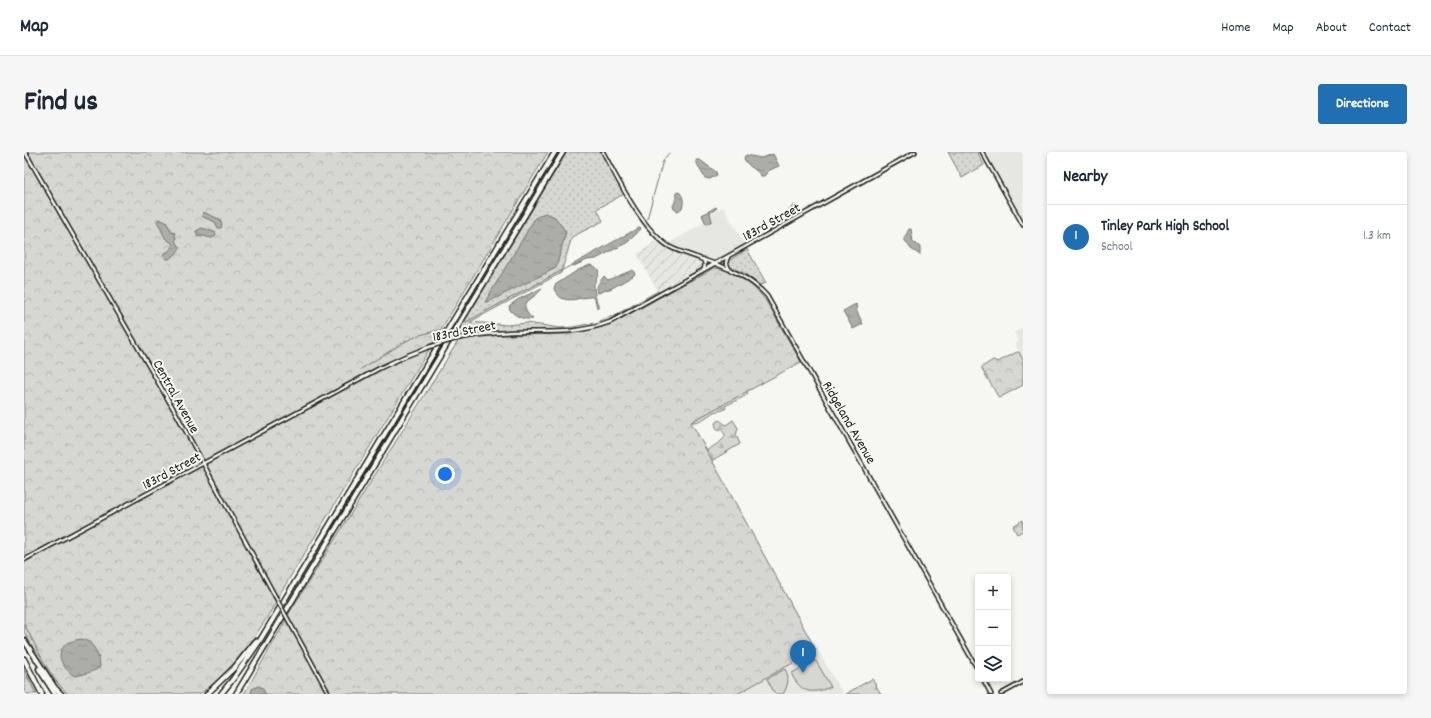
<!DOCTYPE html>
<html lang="en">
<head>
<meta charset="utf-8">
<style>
	:root { --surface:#fff; --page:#f6f6f7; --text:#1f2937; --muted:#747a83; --line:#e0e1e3; --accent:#1f6fb2 }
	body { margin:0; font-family:Dekko,sans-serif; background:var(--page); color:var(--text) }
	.controls { position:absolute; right:12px; bottom:12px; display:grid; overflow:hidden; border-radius:4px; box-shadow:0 2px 6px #0003 }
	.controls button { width:36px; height:36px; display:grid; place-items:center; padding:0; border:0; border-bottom:1px solid var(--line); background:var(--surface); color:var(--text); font:20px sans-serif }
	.you { position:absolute; left:421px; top:322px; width:14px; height:14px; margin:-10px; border:3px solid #fff; border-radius:50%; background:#1a73e8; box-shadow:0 0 0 6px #1a73e833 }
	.badge { display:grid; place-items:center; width:26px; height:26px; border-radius:50%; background:var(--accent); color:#fff; font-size:13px; font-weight:700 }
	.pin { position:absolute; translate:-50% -33px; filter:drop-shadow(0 1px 2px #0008) }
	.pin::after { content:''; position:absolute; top:21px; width:14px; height:12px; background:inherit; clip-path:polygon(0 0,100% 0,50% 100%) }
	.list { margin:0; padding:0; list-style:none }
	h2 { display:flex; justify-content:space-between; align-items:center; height:52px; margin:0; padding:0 16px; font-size:17px }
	h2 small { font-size:13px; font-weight:400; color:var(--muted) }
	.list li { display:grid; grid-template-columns:26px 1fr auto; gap:12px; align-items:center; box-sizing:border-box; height:64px; padding:0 16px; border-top:1px solid var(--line) }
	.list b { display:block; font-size:15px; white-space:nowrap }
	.list p { margin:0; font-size:13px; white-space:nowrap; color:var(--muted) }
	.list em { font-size:13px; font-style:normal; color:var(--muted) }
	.icon { flex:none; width:22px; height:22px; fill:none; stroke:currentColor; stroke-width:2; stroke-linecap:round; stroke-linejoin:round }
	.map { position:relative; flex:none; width:999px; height:542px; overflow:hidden; border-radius:4px }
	header { display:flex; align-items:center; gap:24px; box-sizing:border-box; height:56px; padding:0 20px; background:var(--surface); border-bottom:1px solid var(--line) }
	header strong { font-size:19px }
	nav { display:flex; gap:22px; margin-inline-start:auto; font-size:14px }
	.intro { display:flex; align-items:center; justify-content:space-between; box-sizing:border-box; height:96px; padding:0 24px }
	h1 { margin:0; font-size:28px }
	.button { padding:10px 18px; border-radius:4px; background:var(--accent); color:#fff; font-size:14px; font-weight:700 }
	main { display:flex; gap:24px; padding:0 24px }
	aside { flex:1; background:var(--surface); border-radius:4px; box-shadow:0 2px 6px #0003 }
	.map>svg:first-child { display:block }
	.built { fill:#e6e6e2 }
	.industrial { fill:url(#industrial-furrows) }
	.grass { fill:url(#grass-dots); stroke:#797977 }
	.forest { fill:url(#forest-firs); stroke:#797977 }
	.park { fill:url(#park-crowns); stroke:#797977 }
	.garden { fill:#d6d6d2; stroke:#797977 }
	.water { fill:url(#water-ripples); stroke:#727271 }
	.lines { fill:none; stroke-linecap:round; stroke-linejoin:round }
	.stream { stroke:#727271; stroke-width:1 }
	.tertiary-casing { stroke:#1c1c1c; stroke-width:5.5 }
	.motorway-casing { stroke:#1c1c1c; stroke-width:7 }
	.tertiary { stroke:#f6f6f2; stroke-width:2.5 }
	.motorway { stroke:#f6f6f2; stroke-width:4 }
	.tertiary-bridge-casing { stroke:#1c1c1c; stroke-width:5.5; stroke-linecap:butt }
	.tertiary-bridge { stroke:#f6f6f2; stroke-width:2.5 }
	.labels { text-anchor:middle; stroke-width:4; stroke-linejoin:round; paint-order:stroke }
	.street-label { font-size:14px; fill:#1c1c1c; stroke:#f6f6f2 }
</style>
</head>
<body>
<header>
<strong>Map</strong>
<nav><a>Home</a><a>Map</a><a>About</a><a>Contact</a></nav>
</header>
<div class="intro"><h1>Find us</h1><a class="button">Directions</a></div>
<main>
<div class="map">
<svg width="999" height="542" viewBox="0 0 999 542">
	<defs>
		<pattern id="industrial-furrows" width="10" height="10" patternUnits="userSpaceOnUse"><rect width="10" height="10" fill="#e6e6e2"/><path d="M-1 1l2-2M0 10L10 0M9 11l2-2" fill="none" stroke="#c5c5c1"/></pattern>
		<pattern id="grass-dots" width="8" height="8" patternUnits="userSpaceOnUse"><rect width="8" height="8" fill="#d6d6d2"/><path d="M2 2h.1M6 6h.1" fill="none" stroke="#b7b7b4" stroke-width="1.8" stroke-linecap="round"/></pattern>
		<pattern id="forest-firs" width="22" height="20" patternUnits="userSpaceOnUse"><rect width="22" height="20" fill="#d6d6d2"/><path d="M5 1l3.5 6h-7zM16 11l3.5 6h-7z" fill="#b7b7b4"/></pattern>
		<pattern id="park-crowns" width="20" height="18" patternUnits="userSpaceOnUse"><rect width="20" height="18" fill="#d6d6d2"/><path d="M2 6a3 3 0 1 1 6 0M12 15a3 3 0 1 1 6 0" fill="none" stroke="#b7b7b4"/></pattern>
		<pattern id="water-ripples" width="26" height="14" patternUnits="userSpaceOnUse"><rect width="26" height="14" fill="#acaca9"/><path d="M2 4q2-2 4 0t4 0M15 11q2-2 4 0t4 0" fill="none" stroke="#939391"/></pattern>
	</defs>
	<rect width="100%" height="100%" fill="#f6f6f2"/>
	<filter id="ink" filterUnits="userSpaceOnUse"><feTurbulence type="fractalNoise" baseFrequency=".025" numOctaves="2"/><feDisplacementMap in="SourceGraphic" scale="8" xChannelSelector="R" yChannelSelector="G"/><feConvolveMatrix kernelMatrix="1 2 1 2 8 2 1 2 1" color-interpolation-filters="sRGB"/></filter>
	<g filter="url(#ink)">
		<g class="built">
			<polygon points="965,0 999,0 999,68 962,1"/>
			<polygon points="699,55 721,92 691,109 645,91 680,71 688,65 687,62"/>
			<polygon points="999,175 999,206 991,192 995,189 990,181"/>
			<polygon points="793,497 819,542 713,542"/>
		</g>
		<polygon class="industrial" points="631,88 649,99 679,111 679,116 635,142 613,102 626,94"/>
		<g class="grass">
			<path d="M543,0H577L600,42L573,57L579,69L548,85L537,121L446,170L483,173L503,171L536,176L549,175L569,171C560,183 494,178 476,179C461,180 446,182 431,185Z"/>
			<polygon points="924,0 953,0 960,13 938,26"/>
			<polygon points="723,97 742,131 736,133 720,121 705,115 703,110"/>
			<path d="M634,139L635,142C618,151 597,167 578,171L575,169L593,162Z"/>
			<polygon points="420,192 342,321 340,322 418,193"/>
			<polygon points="339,324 339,326 300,390 299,389"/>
			<path d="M0,472C13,495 24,524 44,542H39L26,525L0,480Z"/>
			<polygon points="0,513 15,542 12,542 0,517"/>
		</g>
		<g class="forest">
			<path d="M720,239L724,241L723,243L701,254L702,256C698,260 695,258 690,260C683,264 676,271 667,270Z"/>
			<path d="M695,268L702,273L709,268L714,276L712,283L716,292L687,309L682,299C689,294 695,292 701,285V282L696,277L693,278L691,271Z"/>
			<polygon points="0,517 12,542 2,542 0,538"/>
			<polygon points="848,527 857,542 821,542 823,541"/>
		</g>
		<g class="park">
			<path d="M0,0H524L409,191L406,192L404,197L406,196L254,445L253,442L250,446L252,450C233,484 209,518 176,542H44C24,524 13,495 0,472Z"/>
			<path d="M690,116C711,118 730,133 742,149L777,210L667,270L792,498L713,542H220L262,468L265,472L267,469L264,463L434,189L453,185L478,183L544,182L559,180L585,173Z"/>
			<polygon points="993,200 995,200 999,208 999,233 975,246 958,217 958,215 969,208 974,210"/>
			<polygon points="999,368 999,379 993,382 989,374"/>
		</g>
		<g class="garden">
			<path d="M790,509H792L807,535C787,542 778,542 768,523V521Z"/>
			<path d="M761,517C766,526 764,534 759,542H751L743,527Z"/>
		</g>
		<g class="water">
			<path d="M749,2L755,14L746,18L740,24H737C732,16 721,14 720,5L722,3L737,6Z"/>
			<path d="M672,8H676L692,20L693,23L686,27L681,26C679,23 672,11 672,8Z"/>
			<path d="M655,40C660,45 660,50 658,56L654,59L650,57L649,54L651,50L652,41Z"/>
			<path d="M770,53L774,54L775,56C773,59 764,63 760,63Z"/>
			<polygon points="692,55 693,56 686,61 688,69 682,72 678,63"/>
			<polygon points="179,60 195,67 198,72 197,76 194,76 191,70 179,65 178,64"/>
			<polygon points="521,61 531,65 542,80 532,116 466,149 461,150 511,66"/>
			<polygon points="135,67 142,70 148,80 151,81 152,91 156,95 154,100 145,107 142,107 139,102 146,98 149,92 141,86 133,69"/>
			<polygon points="616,75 617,76 616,78 604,90 572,107 563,108 550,114 548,113"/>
			<polygon points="178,76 190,80 192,81 191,85 187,86 179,84 174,85 172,79"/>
			<polygon points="885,77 887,77 889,90 896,95 896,103 887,97 880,87"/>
			<path d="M566,113C582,117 571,126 570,133C570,140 572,149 575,155L573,156L571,147L569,145C555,144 539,156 530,137L531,133L554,118Z"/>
			<path d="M609,118L611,122L609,124L588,136L574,141C571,133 576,130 580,124L584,128Z"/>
			<path d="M518,136L513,142L501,151C500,156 504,164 509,167C500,168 492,165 486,158L485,154L493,148Z"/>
			<polygon points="832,152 833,160 839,172 829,177 819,159"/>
			<path d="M57,487C70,489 76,504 76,515C72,519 55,524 50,524C30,509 31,491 57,487Z"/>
			<polygon points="234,534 239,536 241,542 227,542 228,537"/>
		</g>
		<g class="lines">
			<g class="stream">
				<polyline points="623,67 638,12 640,7 646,0"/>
				<polyline points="442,170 548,113"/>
				<polyline points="337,217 382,189 396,183 419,177"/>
			</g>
			<defs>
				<g id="tertiary">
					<polyline points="1,0 153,263 251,444"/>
					<path d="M579,0C594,28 619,79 646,95C656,100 667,103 677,107C702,115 725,124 743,144L954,518"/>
					<polyline points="958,0 999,73"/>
					<polyline points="704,105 702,110 705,117"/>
					<polyline points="679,107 681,112 680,117"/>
					<path d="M435,186C452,183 470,181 488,180C524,179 551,183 586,170L891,0"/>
					<polyline points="0,408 356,216 382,204 405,195"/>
					<polyline points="266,471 305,542"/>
					<polyline points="959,527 967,542"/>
					<polyline points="977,542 999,530"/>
				</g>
				<g id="motorway">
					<polyline points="0,488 31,536 37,542"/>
					<polyline points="0,507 18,542"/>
					<polyline points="15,517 31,542"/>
					<polyline points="183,542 211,515 232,489"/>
					<polyline points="197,542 209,527 235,490 531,0"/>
					<polyline points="212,542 539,0"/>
				</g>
			</defs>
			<use href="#tertiary" class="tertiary-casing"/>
			<use href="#motorway" class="motorway-casing"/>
			<use href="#tertiary" class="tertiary"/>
			<use href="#motorway" class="motorway"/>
			<defs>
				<g id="tertiary-bridge">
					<polyline points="405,195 435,186"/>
					<polyline points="251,444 266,471"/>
				</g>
			</defs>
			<use href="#tertiary-bridge" class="tertiary-bridge-casing"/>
			<use href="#tertiary-bridge" class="tertiary-bridge"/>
		</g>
	</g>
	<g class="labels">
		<g class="street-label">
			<text transform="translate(747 69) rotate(-29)" y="5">183rd Street</text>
			<text transform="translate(440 178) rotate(-11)" y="5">183rd Street</text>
			<text transform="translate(153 244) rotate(61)" y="5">Central Avenue</text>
			<text transform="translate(826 270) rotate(60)" y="5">Ridgeland Avenue</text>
			<text transform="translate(147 318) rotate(-28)" y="5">183rd Street</text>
		</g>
	</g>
</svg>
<div class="controls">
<button>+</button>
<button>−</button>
<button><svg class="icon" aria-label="layers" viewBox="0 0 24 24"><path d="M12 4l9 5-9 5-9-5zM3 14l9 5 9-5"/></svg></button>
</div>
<div class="you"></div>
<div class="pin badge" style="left:779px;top:521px">1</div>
</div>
<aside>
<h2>Nearby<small></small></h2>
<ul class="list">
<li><span class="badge">1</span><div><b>Tinley Park High School</b><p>School</p></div><em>1.3 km</em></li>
</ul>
</aside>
</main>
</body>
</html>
